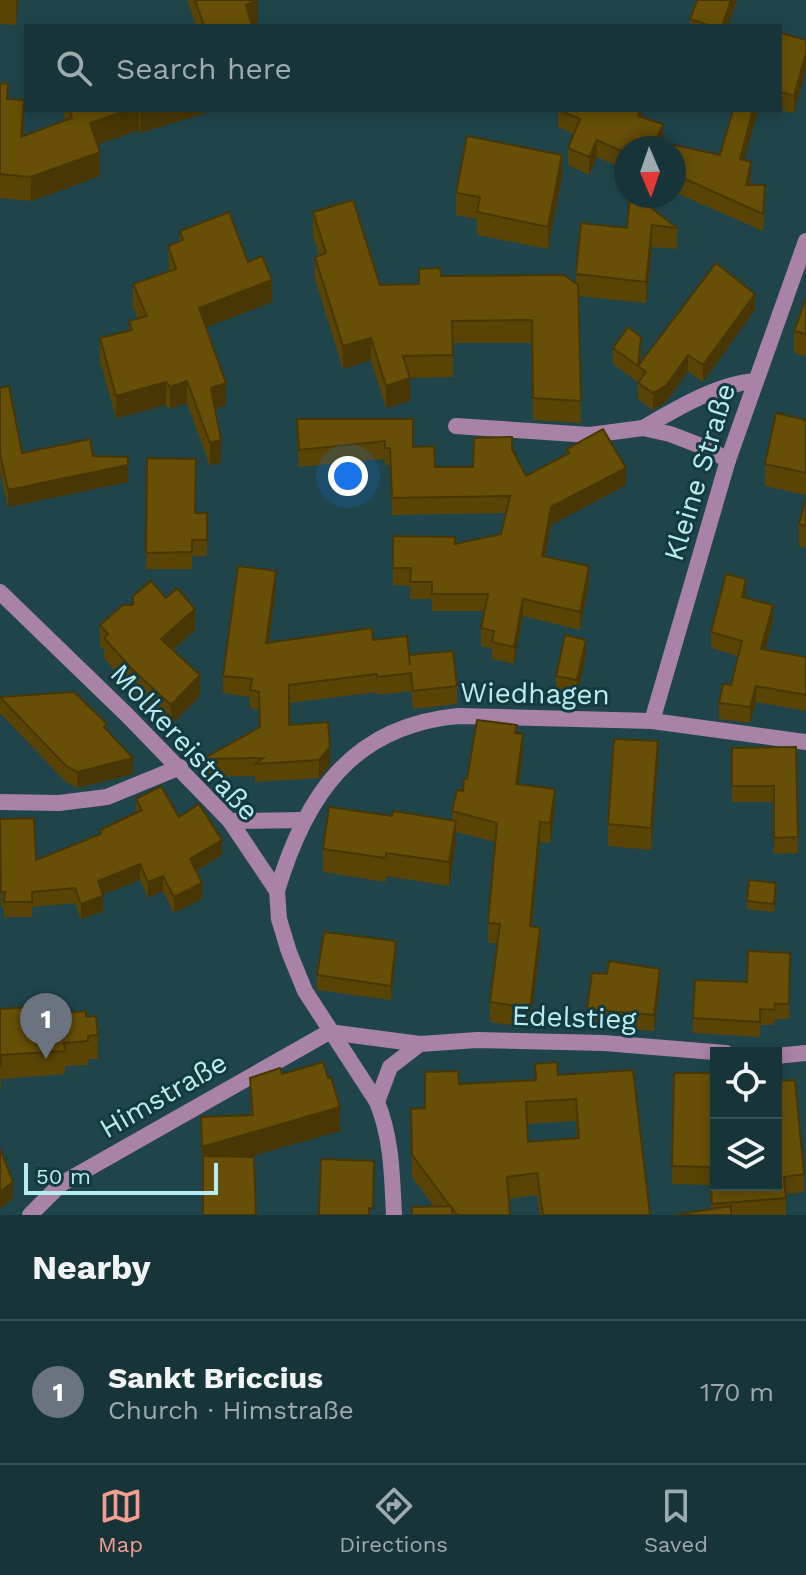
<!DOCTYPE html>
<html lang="en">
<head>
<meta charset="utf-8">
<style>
	:root { --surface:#173438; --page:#243f43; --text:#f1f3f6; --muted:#9eaaae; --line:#364f53; --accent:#f59c91 }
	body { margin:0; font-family:"Work Sans",sans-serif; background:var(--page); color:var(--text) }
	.controls { position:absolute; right:24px; bottom:24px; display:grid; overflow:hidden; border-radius:0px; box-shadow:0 4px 12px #0003 }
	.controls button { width:72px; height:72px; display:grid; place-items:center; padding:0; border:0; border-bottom:2px solid var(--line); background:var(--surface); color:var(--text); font:40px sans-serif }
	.compass { position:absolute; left:614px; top:136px; width:72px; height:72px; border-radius:50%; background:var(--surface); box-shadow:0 4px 12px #0003; rotate:178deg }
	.scale { position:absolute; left:24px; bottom:20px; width:194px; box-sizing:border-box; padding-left:8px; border:4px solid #b7ecf3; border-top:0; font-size:22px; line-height:28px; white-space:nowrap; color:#b7ecf3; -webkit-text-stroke:6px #143a3f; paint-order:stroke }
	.you { position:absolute; left:348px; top:476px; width:28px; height:28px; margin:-20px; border:6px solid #fff; border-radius:50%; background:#1a73e8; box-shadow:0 0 0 12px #1a73e833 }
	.badge { display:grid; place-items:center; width:52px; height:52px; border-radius:50%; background:var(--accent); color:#fff; font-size:26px; font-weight:700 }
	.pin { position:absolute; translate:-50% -66px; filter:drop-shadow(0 2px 4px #0008) }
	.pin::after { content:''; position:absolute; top:42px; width:28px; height:24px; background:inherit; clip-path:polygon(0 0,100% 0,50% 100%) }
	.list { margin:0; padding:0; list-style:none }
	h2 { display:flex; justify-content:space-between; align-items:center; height:104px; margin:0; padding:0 32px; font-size:34px }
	h2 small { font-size:26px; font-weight:400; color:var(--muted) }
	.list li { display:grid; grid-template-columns:52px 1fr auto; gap:24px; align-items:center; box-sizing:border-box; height:144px; padding:0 32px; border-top:2px solid var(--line) }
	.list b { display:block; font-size:30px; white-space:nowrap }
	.list p { margin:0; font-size:26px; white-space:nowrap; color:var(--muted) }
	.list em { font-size:26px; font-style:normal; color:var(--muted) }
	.icon { flex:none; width:44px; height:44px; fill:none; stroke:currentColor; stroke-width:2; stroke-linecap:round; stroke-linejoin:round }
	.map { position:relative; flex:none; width:806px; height:1215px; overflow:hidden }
	.search { position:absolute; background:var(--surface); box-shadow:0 4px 12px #0003; left:24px; right:24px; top:24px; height:88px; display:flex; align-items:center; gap:20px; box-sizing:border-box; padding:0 28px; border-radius:0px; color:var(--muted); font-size:30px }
	.sheet { height:248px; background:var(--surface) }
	nav { display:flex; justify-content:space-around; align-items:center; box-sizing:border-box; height:112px; border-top:2px solid var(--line); background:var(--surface); font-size:22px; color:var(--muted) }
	nav a { display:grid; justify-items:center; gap:4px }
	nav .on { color:var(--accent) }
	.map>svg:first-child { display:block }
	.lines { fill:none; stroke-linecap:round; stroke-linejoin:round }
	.minor { stroke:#a882a7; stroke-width:16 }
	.wall { fill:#594406; fill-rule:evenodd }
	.shaded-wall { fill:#483705 }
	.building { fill:#674f07; stroke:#483705; stroke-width:2; fill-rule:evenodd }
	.labels { text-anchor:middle; stroke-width:6; stroke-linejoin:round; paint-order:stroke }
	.street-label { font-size:28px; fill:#b7ecf3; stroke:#143a3f }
</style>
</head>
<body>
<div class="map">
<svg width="806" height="1215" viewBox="0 0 806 1215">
	<rect width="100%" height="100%" fill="#1f454a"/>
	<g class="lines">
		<g class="minor">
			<polyline points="456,426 590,435 643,428 670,434 704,447 728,460"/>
			<path d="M643,428C676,409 717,384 755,381"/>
			<path d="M0,592L127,715L230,821L277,891L279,919L289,952L305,991L377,1102C392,1139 392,1176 394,1215"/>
			<polyline points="652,721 728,460 806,241"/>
			<polyline points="0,802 59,803 107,797 180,767"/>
			<polyline points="230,821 303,820"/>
			<path d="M277,891C305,797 351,726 458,716L652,721L806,742"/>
			<polyline points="776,1056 806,1053"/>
			<polyline points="377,1102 390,1067 420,1044 477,1040 604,1043 726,1053"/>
			<polyline points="30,1215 61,1184 329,1032 420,1044"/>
		</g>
	</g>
	<g class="wall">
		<polygon points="0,0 18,0 16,25 0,24"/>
		<polygon points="187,0 257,0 258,24 253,26 196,26"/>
		<polygon points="697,0 737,0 728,26 690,26 690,19"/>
		<polygon points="780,33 806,40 794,113 780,110"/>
		<polygon points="0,83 8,99 24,124 23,136 66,121 62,110 215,110 140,133 139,130 97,144 100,176 31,201 0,198"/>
		<polygon points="558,110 642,117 663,141 663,142 720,155 758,110 744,160 751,179 750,185 765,202 763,231 674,192 674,148 626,148 626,170 597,157 589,175 568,165 568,148 574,134 558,127"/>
		<polygon points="562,177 548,249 477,235 477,219 456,215 456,193"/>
		<polygon points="630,196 677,228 677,249 652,247 646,303 578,296 581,423 533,420 532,343 453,343 453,377 410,378 410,401 386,408 371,360 343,369 315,279 315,257 319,255 313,235 313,212 380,285 419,284 441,276 576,284 576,274 627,228"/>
		<polygon points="180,231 248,262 272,302 206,327 226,405 215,409 221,462 210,466 187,403 170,409 166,405 116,418 100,361 100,338 129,331 129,321 138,319 133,307 133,284 169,271 168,246 180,242"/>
		<polygon points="806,298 806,356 794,353 794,331"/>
		<polygon points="755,310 703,382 688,371 666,402 653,410 638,399 638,379 638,382 613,364 613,348 641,353 640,364"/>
		<polygon points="0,388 22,453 93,456 128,482 8,507 0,471"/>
		<polygon points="297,419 413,447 435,467 473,467 512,449 526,476 567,454 567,449 626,485 551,525 545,557 589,584 580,630 523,616 514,664 492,659 492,648 481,646 481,628 485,611 432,611 432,599 410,599 410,586 393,585 393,536 455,544 501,534 506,513 392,515 390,465 385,465 385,459 299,467 297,437"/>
		<polygon points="806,420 806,495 765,486 765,464"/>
		<polygon points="147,458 196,513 207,540 207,556 192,556 192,569 146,569"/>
		<polygon points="806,498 806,548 799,546 799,524"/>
		<polygon points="276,589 268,643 373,640 409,657 457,686 457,704 413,709 411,691 377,695 377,692 289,703 289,725 330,765 319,778 255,782 255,776 203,777 203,759 260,727 259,710 250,708 250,697 223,693 223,676"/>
		<polygon points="746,595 746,598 773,621 765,650 806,657 806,711 756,702 750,723 719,719 719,703 731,685 738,656 711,648 711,632"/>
		<polygon points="100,625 195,630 173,650 200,696 171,725 133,691 104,658 104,650 100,646"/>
		<polygon points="586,656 577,696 556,692 556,676"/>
		<polygon points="0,696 107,729 133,774 77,788 65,781 0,713"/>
		<polygon points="517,733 523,754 519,784 555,809 550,843 540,842 532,927 540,948 530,1028 490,1022 490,1002 497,943 488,943 488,923 495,842 456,832 456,844 449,886 386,876 386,882 323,872 323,849 392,816 452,820 452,811 463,791 467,779"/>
		<polygon points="796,747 798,853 774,854 774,802 732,802 732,748"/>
		<polygon points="658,762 651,850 608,846 608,824"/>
		<polygon points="136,799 179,817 222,855 196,871 202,899 174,913 163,891 148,898 140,880 103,894 103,911 81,919 75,903 32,907 32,917 4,917 4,908 1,907 0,819 36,860 100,835 100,830 136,813"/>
		<polygon points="776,892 774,912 747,909 747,901"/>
		<polygon points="790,953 789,1019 775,1019 774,1025 760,1025 760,1037 693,1033 693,1018 747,982"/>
		<polygon points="396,956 391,1000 317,990 317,975"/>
		<polygon points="607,974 660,984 654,1031 587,1025 587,1009"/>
		<polygon points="0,1009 62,1013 86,1017 98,1035 98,1059 88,1059 88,1065 65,1066 65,1074 1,1079 1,1090 0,1090"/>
		<path d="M535,1064L558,1075L633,1070L650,1215H540L537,1195L508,1199L510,1215H412L434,1206L412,1177L411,1109L425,1108L459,1084L535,1080ZM576,1121L577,1139L528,1142L527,1124Z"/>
		<polygon points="674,1073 716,1185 776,1081 804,1174 804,1192 786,1194 786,1215 674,1215 711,1209 710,1185 672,1184"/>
		<polygon points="282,1074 340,1131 248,1157 203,1215 201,1117 251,1115 250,1078"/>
	</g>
	<g class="shaded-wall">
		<polygon points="16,0 18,0 16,25"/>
		<polygon points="258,0 258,24 253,26 246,5"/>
		<polygon points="731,0 737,0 728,26 722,26"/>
		<polygon points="806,53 806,70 794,113 794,96"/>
		<polygon points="24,100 24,124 21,161 21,137"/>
		<polygon points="127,110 139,110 139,130 90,147 90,123"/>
		<polygon points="140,110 215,110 140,133"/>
		<polygon points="640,110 643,110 638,133 638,116"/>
		<polygon points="753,110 758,110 740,176 740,159"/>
		<polygon points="663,124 663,141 660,148 656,141"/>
		<polygon points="597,140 597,157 589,175 589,157"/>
		<polygon points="100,152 100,176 31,201 31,177"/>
		<polygon points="562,155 562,177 548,249 548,227"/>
		<polygon points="751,162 751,179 746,202 746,185"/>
		<polygon points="652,225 652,247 646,303 646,282"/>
		<polygon points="272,280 272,302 199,330 199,308"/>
		<polygon points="755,294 755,310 703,382 703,365"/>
		<polygon points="641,337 641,353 639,367 638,366 638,382 638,366"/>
		<polygon points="371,338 371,360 343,369 343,346"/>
		<polygon points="688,355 688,371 666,402 653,410 653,393"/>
		<polygon points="410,378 410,401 386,408 386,386"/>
		<polygon points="187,381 187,403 170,409 170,387"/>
		<polygon points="166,382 166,405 116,418 116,396"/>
		<polygon points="226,383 226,405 211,410 211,388"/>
		<polygon points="221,440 221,462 210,466 210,443"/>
		<polygon points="128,465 128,482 8,507 8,490"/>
		<polygon points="626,468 626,485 551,525 542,574 542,556 551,507"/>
		<polygon points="589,566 589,584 580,630 580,612"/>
		<polygon points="276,571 276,589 266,661 266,643"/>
		<polygon points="746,579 746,595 742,613 742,597"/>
		<polygon points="523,599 523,616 514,664 514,647"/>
		<polygon points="773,605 773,621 761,665 761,649"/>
		<polygon points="195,609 195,630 161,660 161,639"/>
		<polygon points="586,640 586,656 577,696 577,680"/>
		<polygon points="200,675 200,696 171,725 171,705"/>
		<polygon points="756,686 756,702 750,723 750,707"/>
		<polygon points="523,734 523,754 516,804 516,784"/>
		<polygon points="658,741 658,762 651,850 651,828"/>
		<polygon points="330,747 330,765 319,778 319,760"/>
		<polygon points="133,758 133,774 77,788 77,772"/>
		<polygon points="555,789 555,809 550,843 550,823"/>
		<polygon points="456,821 456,844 449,886 449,862"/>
		<polygon points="540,822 540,842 530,946 530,926"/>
		<polygon points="222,840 222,855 190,874 190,859"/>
		<polygon points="140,864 140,880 98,896 98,881"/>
		<polygon points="163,876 163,891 148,898 148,882"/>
		<polygon points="202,883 202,899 174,913 174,897"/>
		<polygon points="103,896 103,911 81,919 81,904"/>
		<polygon points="540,928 540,948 530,1028 530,1008"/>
		<polygon points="396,941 396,956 391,1000 391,986"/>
		<polygon points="660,969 660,984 654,1031 654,1015"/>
		<polygon points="340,1107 340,1131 202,1170 202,1147"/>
		<polygon points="13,1182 13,1198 0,1209 0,1192"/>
	</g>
	<g class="building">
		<polygon points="195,0 257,0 246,5 252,26 204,26"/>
		<polygon points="697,0 731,0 722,26 711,26 690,19"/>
		<polygon points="780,33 806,40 806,53 794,96 780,92"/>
		<polygon points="0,83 8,84 7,99 24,100 21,137 72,118 70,110 127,110 90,123 100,152 31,177 0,174"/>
		<polygon points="559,110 640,110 638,116 663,124 656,141 720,155 733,110 753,110 740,159 751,162 746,185 765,185 763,214 674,174 674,148 626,148 626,153 597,140 589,157 568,148 580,119"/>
		<polygon points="467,136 562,155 548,227 477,212 480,197 456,193"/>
		<polygon points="630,196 636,196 677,228 652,225 646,282 576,274 581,223 627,228"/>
		<polygon points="353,200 380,285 419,284 419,269 440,268 441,276 564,275 578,285 581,401 533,398 532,320 452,321 453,355 403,356 410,378 386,386 371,338 343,346 315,257 326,253 313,212"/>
		<polygon points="229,212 248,262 262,256 272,280 199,308 226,383 211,388 221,440 210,443 187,381 170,387 166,382 116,396 100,338 132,330 129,321 147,316 133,284 176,269 168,246 183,240 180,231"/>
		<polygon points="716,263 755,294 703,365 688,355 666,386 653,393 638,383 646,372 638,366"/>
		<polygon points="806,298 806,334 794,331"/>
		<polygon points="628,327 641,337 638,366 613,348"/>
		<polygon points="9,386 22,453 90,439 93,456 128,457 128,465 8,490 0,454 0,388"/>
		<polygon points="776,413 806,420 806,473 765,464"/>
		<polygon points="297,419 413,419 413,447 434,446 435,467 473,467 474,438 512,437 512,449 526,476 569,453 567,449 603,429 626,468 551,507 542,556 589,566 580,612 523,599 514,647 492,642 494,631 481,628 488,594 432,594 432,582 410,582 411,568 393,568 393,536 455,537 455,544 501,534 510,496 392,498 390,448 385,448 385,441 299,450"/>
		<polygon points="147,458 196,459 195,513 207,513 207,540 192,540 192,552 146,553"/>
		<polygon points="806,498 806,526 799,524"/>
		<polygon points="238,566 276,571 266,643 372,628 373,640 407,636 410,665 409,655 453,651 457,686 413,691 411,673 377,677 377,674 289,685 289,725 328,722 330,747 319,760 255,764 263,758 203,759 260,727 259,692 250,690 252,679 223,676"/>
		<polygon points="726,574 746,579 742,597 773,605 761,649 806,657 806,695 756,686 750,707 719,703 723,684 731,685 742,641 711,632"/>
		<polygon points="151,581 166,598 177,588 195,609 161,639 200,675 171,705 133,670 104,638 108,634 100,625 123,605 133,605 133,596"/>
		<polygon points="565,635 586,640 577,680 556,676"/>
		<polygon points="74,692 107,724 104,727 133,758 77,772 65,765 0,697"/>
		<polygon points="477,720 517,725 515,733 523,734 516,784 555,789 550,823 540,822 530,926 540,928 530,1008 490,1002 500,924 488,923 497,823 452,811 457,790 463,791 464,779 467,779"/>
		<polygon points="614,739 658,741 651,828 608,824"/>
		<polygon points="796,747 798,837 774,838 774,786 732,786 732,748"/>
		<polygon points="161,786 179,817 199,804 222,840 190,859 202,883 174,897 163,876 148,882 140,864 98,881 103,896 81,904 75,888 32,892 32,902 4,902 5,892 1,892 0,819 34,818 36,860 101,834 100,830 142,810 136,799"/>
		<polygon points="329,807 392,816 393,811 456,821 449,862 386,853 386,858 323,849"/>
		<polygon points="749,880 776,883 774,904 747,901"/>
		<polygon points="324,932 396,941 391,986 317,975"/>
		<polygon points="748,951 790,953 789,1004 775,1004 774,1010 760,1009 760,1022 693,1018 695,980 747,982"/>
		<polygon points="609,961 660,969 654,1015 587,1009 592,973 607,974"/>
		<polygon points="62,1005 62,1013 86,1011 86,1017 96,1016 98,1035 88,1036 88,1041 64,1043 65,1051 1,1055 1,1066 0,1066 0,1009"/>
		<polygon points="323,1062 328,1078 331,1077 340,1107 202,1147 201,1117 253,1115 250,1078 280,1068 282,1074"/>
		<path d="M557,1062L558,1075L633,1070L650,1215H543L537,1173L507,1177L510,1215H457L452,1208V1215H412V1207L450,1206L412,1155L411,1109L425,1108V1072L458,1071L459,1084L536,1080L535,1064ZM576,1099L579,1138L528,1142L526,1102Z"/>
		<polygon points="674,1073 716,1073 716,1185 776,1185 776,1081 795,1080 804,1174 784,1177 786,1198 712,1204 710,1167 672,1166"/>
		<polygon points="0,1148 13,1182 0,1192"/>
		<polygon points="203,1156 254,1157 256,1215 203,1215"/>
		<polygon points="321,1159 374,1161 373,1208 369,1208 369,1215 314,1215 319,1215"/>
		<polygon points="731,1206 731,1215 674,1215"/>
	</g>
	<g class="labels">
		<g class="street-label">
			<text transform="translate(699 472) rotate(-73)" y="10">Kleine Straße</text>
			<text transform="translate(535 693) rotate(1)" y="10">Wiedhagen</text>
			<text transform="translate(185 742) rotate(47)" y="10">Molkereistraße</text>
			<text transform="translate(574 1017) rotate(2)" y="10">Edelstieg</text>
			<text transform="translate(163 1095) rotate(-30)" y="10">Himstraße</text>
		</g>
	</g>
</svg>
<div class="controls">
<button><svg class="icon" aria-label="locate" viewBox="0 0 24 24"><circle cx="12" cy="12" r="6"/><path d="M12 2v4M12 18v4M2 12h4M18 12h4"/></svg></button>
<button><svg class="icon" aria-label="layers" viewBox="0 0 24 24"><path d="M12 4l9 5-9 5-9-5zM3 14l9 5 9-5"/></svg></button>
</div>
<svg class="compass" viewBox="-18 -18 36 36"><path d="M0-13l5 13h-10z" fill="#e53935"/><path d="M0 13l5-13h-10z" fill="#9eaaae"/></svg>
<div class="scale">50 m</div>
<div class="you"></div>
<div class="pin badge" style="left:46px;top:1059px;background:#6b7280">1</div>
<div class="search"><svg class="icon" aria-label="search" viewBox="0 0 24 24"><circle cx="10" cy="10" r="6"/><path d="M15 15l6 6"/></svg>Search here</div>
</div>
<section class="sheet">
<h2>Nearby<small></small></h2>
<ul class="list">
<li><span class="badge" style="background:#6b7280">1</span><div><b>Sankt Briccius</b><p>Church · Himstraße</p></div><em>170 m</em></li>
</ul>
</section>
<nav>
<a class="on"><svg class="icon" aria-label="map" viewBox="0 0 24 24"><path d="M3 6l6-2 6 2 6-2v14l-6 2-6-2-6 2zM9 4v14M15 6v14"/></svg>Map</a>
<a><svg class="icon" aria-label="directions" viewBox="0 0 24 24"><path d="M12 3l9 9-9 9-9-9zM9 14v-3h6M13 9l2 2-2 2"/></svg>Directions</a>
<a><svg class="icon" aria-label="saved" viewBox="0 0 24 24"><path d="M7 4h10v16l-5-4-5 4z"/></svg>Saved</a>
</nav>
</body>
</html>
